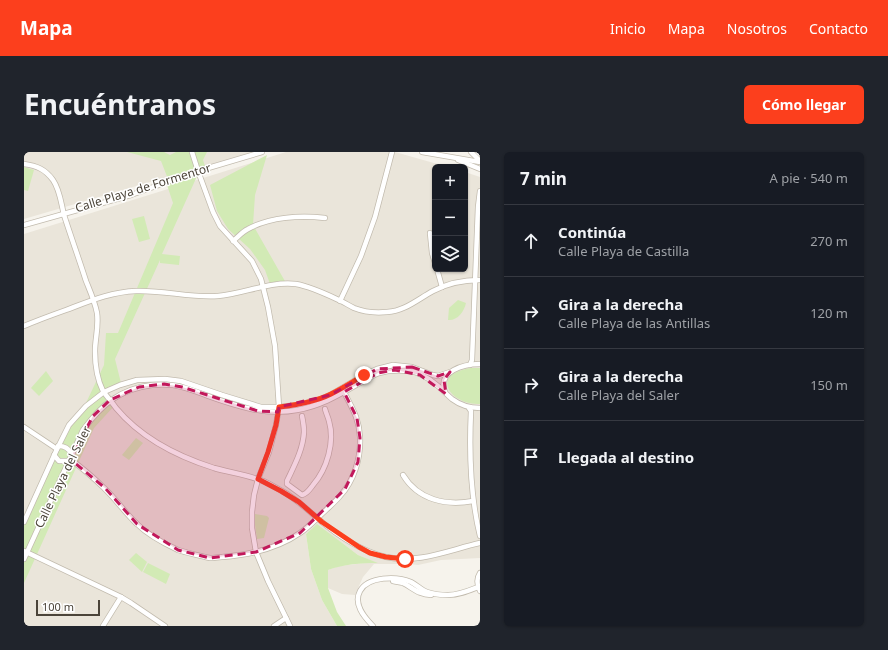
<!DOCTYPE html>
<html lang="es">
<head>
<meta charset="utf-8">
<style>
	:root { --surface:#171b24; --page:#20242c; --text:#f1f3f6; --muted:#9ea1a6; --line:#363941; --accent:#fc3f1d }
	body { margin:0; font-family:"Noto Sans",sans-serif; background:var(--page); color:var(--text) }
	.controls { position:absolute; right:12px; top:12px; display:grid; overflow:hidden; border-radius:6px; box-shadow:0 1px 3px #0004 }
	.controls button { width:36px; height:36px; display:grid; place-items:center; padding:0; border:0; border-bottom:1px solid var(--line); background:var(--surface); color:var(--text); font:20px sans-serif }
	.scale { position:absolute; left:12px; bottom:10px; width:64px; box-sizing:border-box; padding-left:4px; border:2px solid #4b4439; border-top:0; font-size:11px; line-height:14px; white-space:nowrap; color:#4b4439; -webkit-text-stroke:3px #fff; paint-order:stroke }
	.stop { position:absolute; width:12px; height:12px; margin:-9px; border:3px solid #fc3f1d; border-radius:50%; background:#fff }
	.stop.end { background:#fc3f1d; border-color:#fff; box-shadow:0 1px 4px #0008 }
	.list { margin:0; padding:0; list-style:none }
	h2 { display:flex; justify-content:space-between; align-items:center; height:52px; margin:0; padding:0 16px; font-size:17px }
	h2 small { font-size:13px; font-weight:400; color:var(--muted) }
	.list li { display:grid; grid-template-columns:26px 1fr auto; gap:12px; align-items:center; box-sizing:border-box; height:72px; padding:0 16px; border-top:1px solid var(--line) }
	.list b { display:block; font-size:15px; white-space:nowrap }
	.list p { margin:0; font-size:13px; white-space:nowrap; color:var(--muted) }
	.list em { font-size:13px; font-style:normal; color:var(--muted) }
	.icon { flex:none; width:22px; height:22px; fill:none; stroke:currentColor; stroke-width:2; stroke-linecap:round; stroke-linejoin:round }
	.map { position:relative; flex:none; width:456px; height:474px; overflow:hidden; border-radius:6px }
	header { display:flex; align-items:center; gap:24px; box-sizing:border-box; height:56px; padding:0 20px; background:var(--accent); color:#fff }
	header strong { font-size:19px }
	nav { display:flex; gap:22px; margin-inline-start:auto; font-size:14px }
	.intro { display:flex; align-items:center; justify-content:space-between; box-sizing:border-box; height:96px; padding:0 24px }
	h1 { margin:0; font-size:28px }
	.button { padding:10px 18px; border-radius:6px; background:var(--accent); color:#fff; font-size:14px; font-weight:700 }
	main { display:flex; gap:24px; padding:0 24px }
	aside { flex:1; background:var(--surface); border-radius:6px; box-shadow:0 1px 3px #0004 }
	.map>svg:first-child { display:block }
	.residential { fill:#eae5da }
	.green { fill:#d2eab5 }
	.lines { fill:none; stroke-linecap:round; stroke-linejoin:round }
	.street-casing { stroke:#c2bbae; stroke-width:6 }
	.street { stroke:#fff; stroke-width:4.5 }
	.route { stroke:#fc3f1d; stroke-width:5 }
	.marked { fill:#c2185b; fill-opacity:0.2; stroke:#c2185b; stroke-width:3; stroke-dasharray:8 5; stroke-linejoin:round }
	.labels { text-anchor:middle; stroke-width:3; stroke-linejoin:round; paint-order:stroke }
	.street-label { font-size:12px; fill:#4b4439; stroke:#fff }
</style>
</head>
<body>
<header>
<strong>Mapa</strong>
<nav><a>Inicio</a><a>Mapa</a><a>Nosotros</a><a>Contacto</a></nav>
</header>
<div class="intro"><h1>Encuéntranos</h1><a class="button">Cómo llegar</a></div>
<main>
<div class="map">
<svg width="456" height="474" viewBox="0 0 456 474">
	<rect width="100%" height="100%" fill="#f6f3ec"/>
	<g class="residential">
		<polygon points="0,0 228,0 0,67"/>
		<polygon points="262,0 371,0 424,15 411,15 411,117 441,117 441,20 456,25 456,406 417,408 394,413 385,412 350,412 339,425 331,443 318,442 304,436 304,418 315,414 341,411 353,411 334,403 293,373 282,382 287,417 298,448 313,474 0,474 0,82"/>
	</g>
	<g class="green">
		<polygon points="103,0 140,0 146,3 152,0 183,0 179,8 181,14 144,27 137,9"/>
		<polygon points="243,3 231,43 229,73 262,131 246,132 241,118 226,97 204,77 193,59 186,33"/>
		<polygon points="0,15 10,18 4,39 0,38"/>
		<polygon points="174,22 138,102 156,104 155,113 136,111 136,108 91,207 97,231 82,238 91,253 70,276 0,431 0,368 31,298 61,253 80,213 82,181 94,181 149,51 143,33"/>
		<polygon points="120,64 126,87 115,90 108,67"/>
		<path d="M434,148L442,151C440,160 433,169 424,168L425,156Z"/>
		<path d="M446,216H456V252C449,252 441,251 435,247C425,242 418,230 429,222C434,219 440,217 446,216Z"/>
		<polygon points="22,219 29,229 15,244 7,236"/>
		<polygon points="112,286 119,291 105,308 98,303"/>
		<polygon points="231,362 243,364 245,366 240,386 233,387 230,366"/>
		<path d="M293,372L334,403L354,411C337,411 320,412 304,418V436L313,460L322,474H313L298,448L287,417L282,382Z"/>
		<polygon points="112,401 123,410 118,420 105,408"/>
		<polygon points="124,411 146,422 142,432 119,420"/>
	</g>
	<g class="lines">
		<defs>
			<g id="street">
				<polyline points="168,0 174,19 189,60 196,74 228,109 237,127 244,155 251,194 255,255 252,273 245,300 234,327 230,343 228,360 228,376 232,400 244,429 266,474"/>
				<polyline points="398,0 456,10"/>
				<polyline points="447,0 456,9"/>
				<polyline points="454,0 456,2"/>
				<polyline points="434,8 456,17"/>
				<path d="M0,12C13,14 21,17 29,28C36,38 37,51 40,63C47,85 55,107 62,129C66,139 71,150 73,161C75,174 71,187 71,199C71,213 73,227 79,239C83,245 88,250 92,256C117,286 152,304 190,316C204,320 219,322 233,327C242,329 250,335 258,339C271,346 282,356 293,366C313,383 336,399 362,405C394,412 425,398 456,391"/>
				<polyline points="0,73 107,43 174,19 238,0"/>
				<polyline points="406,81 408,101 411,111"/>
				<path d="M209,89C214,85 218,80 224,77C246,65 276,63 301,66"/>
				<polyline points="413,117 418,135"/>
				<polyline points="316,149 337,104 351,65 368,0"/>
				<path d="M0,174C14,168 28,163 42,158C66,149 87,140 112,139C140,138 166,146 194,144C220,142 245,129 272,132C288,135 302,142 317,149C321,151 326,154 330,156C340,160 352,161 363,160C381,159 394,147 409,139C424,131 439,128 456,128"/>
				<polyline points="446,213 448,208 454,55 456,39"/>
				<path d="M421,240C413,219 440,212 456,212"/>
				<path d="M445,256L447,259C445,301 446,343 456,384"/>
				<path d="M278,264C279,269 280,275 280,280C279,298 270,314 263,329V332L278,343C283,342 286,337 289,333C303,317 311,290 305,269C304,265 302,261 301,257"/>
				<polyline points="0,275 33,297"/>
				<path d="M34,294C41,294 44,296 48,302"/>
				<polyline points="30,303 35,309 44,309"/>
				<path d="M46,307C58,316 69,325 80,336C92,347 101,361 113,372C123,382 141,392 154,398C160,400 180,405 186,406C190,406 195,405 198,405C225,403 253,397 276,381C285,375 293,366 301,359C306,354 312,349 316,344C330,329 337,306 336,285C335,266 328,256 320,240"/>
				<path d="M379,323C394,348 422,354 449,349"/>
				<polyline points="0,370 33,297 45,273 62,254 80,240 96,233 113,228 141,227 157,229 198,243 237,255 255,255 272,253 291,249 306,243 340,223 353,217 369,213 388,215 409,223 414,224 426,220"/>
				<polyline points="0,399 97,445 107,451 141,474"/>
				<path d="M0,407L59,278C78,252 96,237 128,233C138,232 148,232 158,235C167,237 176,241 184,244C212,254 242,264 273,258C296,254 313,244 334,232C341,229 348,223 355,221C365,218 375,218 385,219C396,220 407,228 414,234C419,238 423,243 428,247C436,253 446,256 456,256"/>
				<path d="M456,421C452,427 453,433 456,439"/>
				<path d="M369,429C373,430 376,430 379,431C389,436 395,443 407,443"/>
				<polyline points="79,474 97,445"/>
				<polyline points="250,474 262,466"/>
				<path d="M349,474C340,465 329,452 336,439C344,424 373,424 387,430C393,433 397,438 403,440C409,442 418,443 424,443C435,443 444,439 454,435"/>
			</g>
		</defs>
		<use href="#street" class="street-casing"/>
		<use href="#street" class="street"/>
	</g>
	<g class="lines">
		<path class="route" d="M340,223C330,229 319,236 307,242C291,250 273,253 255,255L252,273L244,300L234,327L257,339L275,350L298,370L335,395L346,401L362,405L381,407"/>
	</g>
	<path class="marked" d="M388,215L414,224L426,220L420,228L422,242L396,223L371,218L354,221L320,240L333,266L336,286L334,310L321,337L276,381L232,400L186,406L154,398L113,372L81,336L46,307L69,264L86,248L115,235L140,232L158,235L234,259L254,260L255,255L306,243L353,217Z"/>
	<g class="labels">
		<g class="street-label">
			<text transform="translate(119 36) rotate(-17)" y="4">Calle Playa de Formentor</text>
			<text transform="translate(39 325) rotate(-64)" y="4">Calle Playa del Saler</text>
		</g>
	</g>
</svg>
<div class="controls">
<button>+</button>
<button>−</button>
<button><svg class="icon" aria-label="layers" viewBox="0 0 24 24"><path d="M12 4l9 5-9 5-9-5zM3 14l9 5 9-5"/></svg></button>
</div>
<div class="scale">100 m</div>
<div class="stop" style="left:381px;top:407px"></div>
<div class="stop end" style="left:340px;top:223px"></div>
</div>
<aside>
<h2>7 min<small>A pie · 540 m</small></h2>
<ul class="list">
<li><svg class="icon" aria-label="ahead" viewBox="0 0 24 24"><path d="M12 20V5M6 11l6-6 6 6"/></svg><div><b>Continúa</b><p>Calle Playa de Castilla</p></div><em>270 m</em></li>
<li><svg class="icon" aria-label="right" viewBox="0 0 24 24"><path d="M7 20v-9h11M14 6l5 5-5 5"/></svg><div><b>Gira a la derecha</b><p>Calle Playa de las Antillas</p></div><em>120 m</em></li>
<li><svg class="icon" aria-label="right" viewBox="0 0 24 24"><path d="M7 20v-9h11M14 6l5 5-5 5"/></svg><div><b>Gira a la derecha</b><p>Calle Playa del Saler</p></div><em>150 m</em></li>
<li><svg class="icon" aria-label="arrive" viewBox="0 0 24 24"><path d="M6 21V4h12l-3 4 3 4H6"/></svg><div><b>Llegada al destino</b></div></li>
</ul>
</aside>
</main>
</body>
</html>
